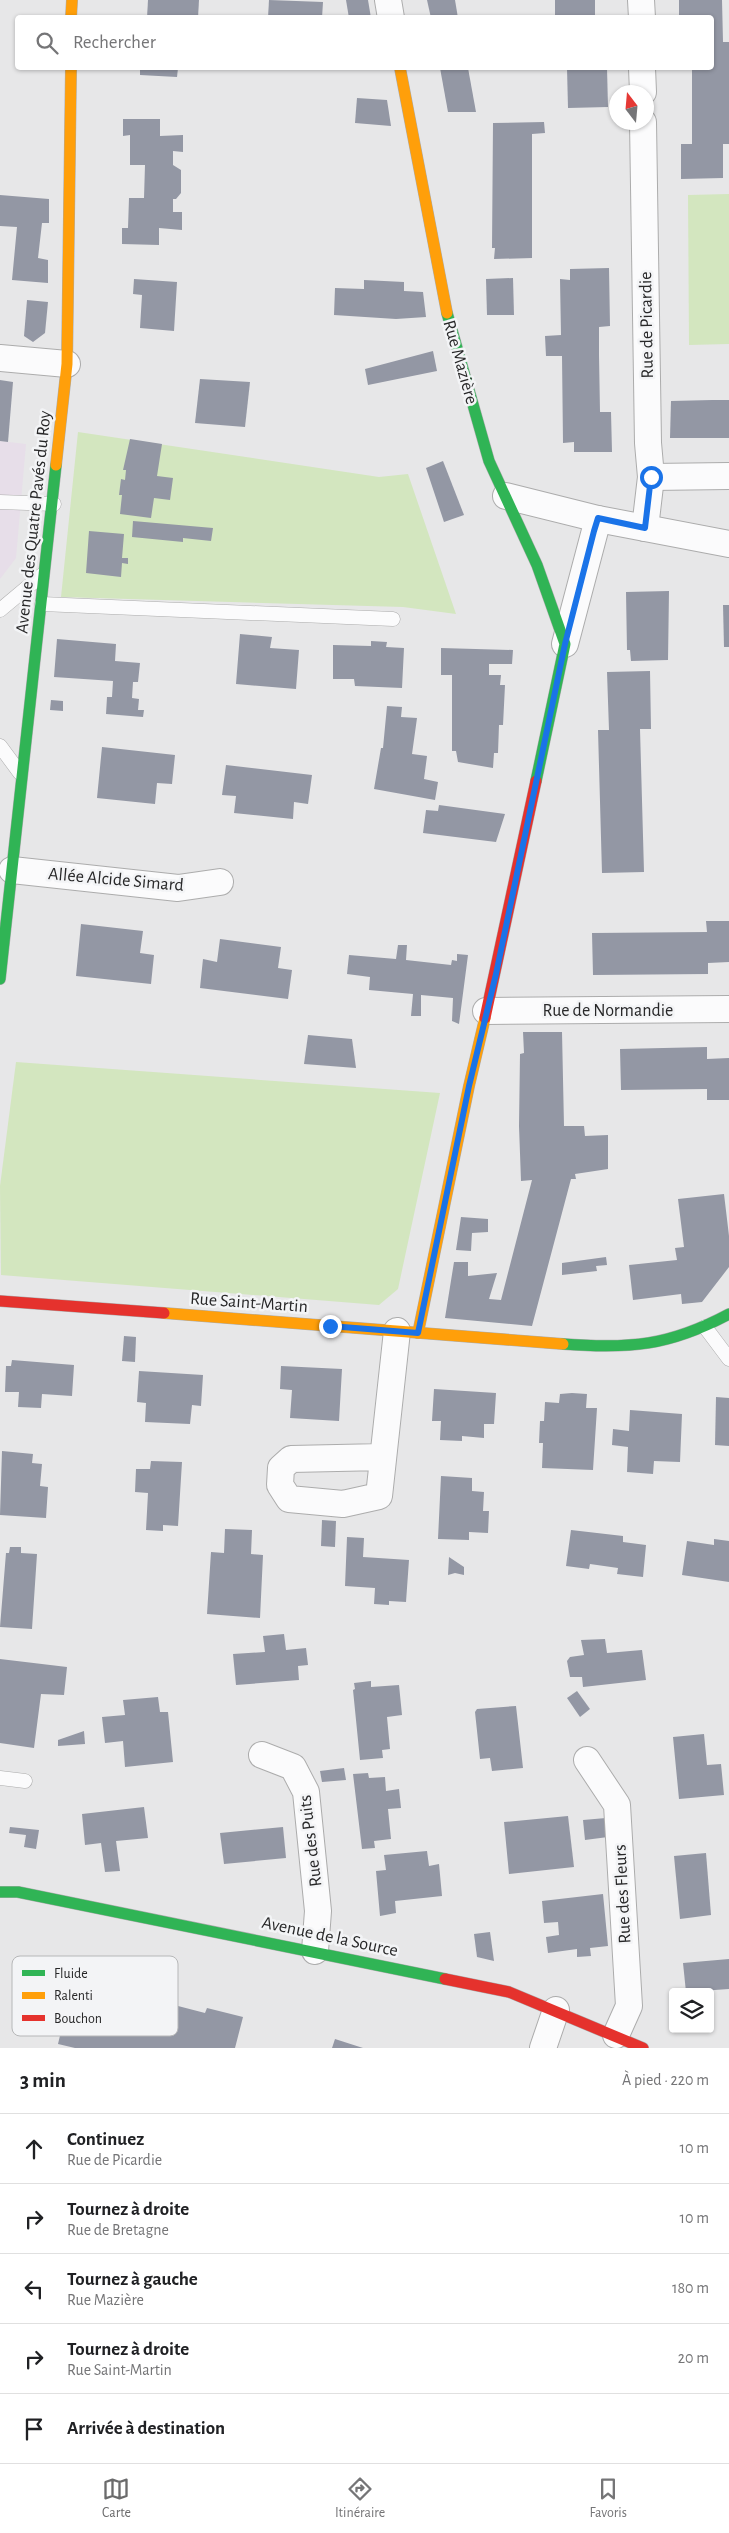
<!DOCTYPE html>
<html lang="fr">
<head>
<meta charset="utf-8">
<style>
	:root { --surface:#fff; --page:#f2f2f2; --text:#202124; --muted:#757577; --line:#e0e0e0; --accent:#6b6b6c }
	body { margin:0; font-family:"Alegreya Sans",sans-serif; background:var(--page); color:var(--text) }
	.controls { position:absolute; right:15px; bottom:15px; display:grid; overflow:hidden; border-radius:5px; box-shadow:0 1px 4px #0004 }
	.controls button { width:45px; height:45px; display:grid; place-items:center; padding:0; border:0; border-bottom:1px solid var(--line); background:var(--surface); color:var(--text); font:25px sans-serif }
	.compass { position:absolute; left:609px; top:85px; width:45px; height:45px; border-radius:50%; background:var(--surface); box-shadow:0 1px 4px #0004; rotate:344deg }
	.stop { position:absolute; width:15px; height:15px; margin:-11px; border:4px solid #1a73e8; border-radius:50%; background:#fff }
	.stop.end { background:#1a73e8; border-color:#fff; box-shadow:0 1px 5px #0008 }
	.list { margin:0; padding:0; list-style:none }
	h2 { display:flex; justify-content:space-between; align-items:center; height:65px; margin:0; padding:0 20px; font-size:21px }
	h2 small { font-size:16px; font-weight:400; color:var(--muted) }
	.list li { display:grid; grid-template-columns:32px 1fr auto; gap:15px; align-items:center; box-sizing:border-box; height:70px; padding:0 20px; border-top:1px solid var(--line) }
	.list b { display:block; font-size:19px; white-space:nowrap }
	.list p { margin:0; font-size:16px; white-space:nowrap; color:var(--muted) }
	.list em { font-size:16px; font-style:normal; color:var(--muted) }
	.icon { flex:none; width:28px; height:28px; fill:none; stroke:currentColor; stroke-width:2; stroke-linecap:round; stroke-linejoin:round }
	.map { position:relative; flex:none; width:729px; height:2048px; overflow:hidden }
	.search { position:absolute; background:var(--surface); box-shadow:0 1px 4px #0004; left:15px; right:15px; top:15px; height:55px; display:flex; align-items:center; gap:12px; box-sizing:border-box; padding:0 18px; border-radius:5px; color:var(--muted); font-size:19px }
	.sheet { height:415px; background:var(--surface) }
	nav { display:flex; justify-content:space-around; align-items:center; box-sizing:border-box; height:70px; border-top:1px solid var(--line); background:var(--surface); font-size:14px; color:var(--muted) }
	nav a { display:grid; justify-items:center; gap:2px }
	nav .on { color:var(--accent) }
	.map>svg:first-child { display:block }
	.education { fill:#e7dee9 }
	.green { fill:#d3e6bf }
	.building { fill:#9397a4 }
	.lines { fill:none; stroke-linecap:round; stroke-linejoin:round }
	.lane-casing { stroke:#acacac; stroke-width:15 }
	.street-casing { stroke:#acacac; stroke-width:28 }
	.fast-casing { stroke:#acacac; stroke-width:12 }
	.slow-casing { stroke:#acacac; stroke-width:12 }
	.jam-casing { stroke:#acacac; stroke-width:12 }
	.lane { stroke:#fbfbfc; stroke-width:14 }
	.street { stroke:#fbfbfc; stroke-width:26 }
	.fast { stroke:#30b455; stroke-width:11 }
	.slow { stroke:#ff9f0a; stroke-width:11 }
	.jam { stroke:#e5322d; stroke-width:11 }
	.route { stroke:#1a73e8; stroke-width:6 }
	.labels { text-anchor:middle; stroke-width:5; stroke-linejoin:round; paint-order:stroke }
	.street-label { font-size:18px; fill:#282829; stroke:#f3f4f6 }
	.key { fill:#f3f4f6; stroke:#b6b7b8; stroke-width:1 }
	.key-label { font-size:14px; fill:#282829 }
</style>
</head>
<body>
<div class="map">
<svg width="729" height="2048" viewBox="0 0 729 2048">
	<rect width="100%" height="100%" fill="#e7e7e8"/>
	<polygon class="education" points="0,441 26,444 16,558 0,579"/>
	<g class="green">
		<polygon points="729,194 729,344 689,345 688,195"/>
		<polygon points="78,432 379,477 408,474 456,614 403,607 61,597"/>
		<polygon points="16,1062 440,1093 398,1289 379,1305 1,1275 0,1186"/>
	</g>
	<g class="building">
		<polygon points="148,0 199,0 198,18 147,18"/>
		<polygon points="269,0 323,2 322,18 268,18"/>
		<polygon points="346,0 368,0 371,18 349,18"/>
		<polygon points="427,0 455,0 458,18 431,18"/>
		<rect x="555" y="0" width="40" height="18"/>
		<polygon points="679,0 722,0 723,42 729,42 729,144 723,144 723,178 681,179 681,144 692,144 692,68 712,68 712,18 679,18"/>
		<polygon points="140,68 178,68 177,77 140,75"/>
		<polygon points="440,68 468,68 476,112 448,112"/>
		<polygon points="567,68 607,68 608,107 568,108"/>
		<polygon points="357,98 387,100 391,126 355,123"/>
		<polygon points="123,119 160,119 160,136 183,135 183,152 173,151 173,165 181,170 181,193 176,199 173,199 173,212 182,212 182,230 159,228 159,245 122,244 122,228 128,228 129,198 144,198 145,165 130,165 130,135 123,136"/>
		<polygon points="544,122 545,133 532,134 532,258 494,259 495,248 492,248 493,123"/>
		<polygon points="0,195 49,199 49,223 42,223 38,258 48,260 48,283 12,280 17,227 0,226"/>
		<polygon points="609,268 610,326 599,327 599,355 600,412 611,412 612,452 574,452 574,442 563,443 562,356 546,356 545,336 561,335 560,279 570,280 570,269"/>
		<polygon points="513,278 514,315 487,315 486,279"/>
		<polygon points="134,279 177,282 174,331 140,328 142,295 133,294"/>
		<polygon points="364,280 404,282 404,291 423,292 426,317 396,319 334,315 335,288 364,289"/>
		<polygon points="27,300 48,302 45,333 33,342 24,336"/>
		<polygon points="433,351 437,371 368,385 365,369"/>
		<polygon points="200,379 250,382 245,427 195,423"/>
		<polygon points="0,380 13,382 8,442 0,441"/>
		<polygon points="712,400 729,400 729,438 670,438 671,401"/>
		<polygon points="130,439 162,444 157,476 173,478 170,500 154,498 151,518 120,514 122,495 119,495 121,479 125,480 126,470 123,470"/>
		<polygon points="443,461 464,515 444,522 426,468"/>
		<polygon points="133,521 213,528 211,541 183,538 183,542 132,537"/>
		<polygon points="89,531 124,534 122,558 128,558 128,564 122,563 121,577 86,573"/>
		<polygon points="669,591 668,660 631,661 630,650 627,650 626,592"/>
		<polygon points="723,605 729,605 729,647 724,647"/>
		<polygon points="240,634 272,637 270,648 299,650 296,689 236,684"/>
		<polygon points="57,639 116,644 115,661 140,663 138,682 133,682 132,698 139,699 138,710 144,710 143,717 106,714 107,697 112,697 113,681 54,677"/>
		<polygon points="371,641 387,642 386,647 404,648 402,688 355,686 354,679 333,679 333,645 371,646"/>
		<polygon points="441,648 513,650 512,664 489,664 489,675 501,675 500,685 505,685 503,725 499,725 498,753 494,753 493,768 458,762 456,751 452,751 452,675 441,675"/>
		<polygon points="650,671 651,729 640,729 644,872 602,873 598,730 609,730 607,672"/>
		<polygon points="51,700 63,701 63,711 50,710"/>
		<polygon points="387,706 402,707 401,717 417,718 412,754 427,756 424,779 438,782 435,800 374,789 381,748 383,748"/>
		<polygon points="102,747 175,755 172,784 157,783 155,804 97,798"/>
		<polygon points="226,765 312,775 308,804 294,802 293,819 234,813 236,796 222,795"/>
		<polygon points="439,805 505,814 496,842 423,833 426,810 438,811"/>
		<polygon points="706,921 729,921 729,962 708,963 708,974 593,975 592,933 707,932"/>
		<polygon points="81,924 143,931 140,953 154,955 151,984 76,976"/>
		<polygon points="220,939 281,947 278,968 292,970 288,999 200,988 203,959 217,962"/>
		<polygon points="398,945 407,945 406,960 451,965 452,960 457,961 457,954 468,955 459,1024 452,1021 453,998 421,995 421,1016 411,1016 413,994 369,990 370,977 347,974 349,955 396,959"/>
		<polygon points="523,1032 562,1032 564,1126 584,1126 585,1136 608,1135 608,1169 575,1174 576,1179 571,1179 532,1326 445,1318 454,1262 468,1262 468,1276 497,1273 489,1299 501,1300 532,1180 521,1181 519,1126 520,1054 524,1053"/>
		<polygon points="308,1035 352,1039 356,1068 304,1064"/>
		<polygon points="707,1047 707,1059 729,1058 729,1100 707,1100 707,1089 621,1090 620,1049"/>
		<polygon points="724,1194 729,1236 729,1267 702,1302 682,1304 681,1294 633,1300 629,1265 677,1260 675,1248 684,1247 678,1199"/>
		<polygon points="461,1217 488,1219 488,1232 472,1233 471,1251 456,1250"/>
		<polygon points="606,1257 607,1265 596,1266 597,1271 562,1275 562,1263"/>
		<polygon points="124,1336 136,1337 135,1362 122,1361"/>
		<polygon points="12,1360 74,1365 72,1396 42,1394 41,1408 18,1407 19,1392 5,1392 6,1366 11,1366"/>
		<polygon points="281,1366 342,1369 339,1421 290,1418 292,1390 280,1389"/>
		<polygon points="139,1371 203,1375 201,1406 192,1405 190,1424 145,1422 146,1403 137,1402"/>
		<polygon points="434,1389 496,1393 494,1424 484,1424 484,1438 462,1436 462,1441 440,1440 441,1421 432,1421"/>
		<polygon points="572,1393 587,1394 586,1408 597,1408 593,1470 542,1468 543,1443 539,1443 540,1421 544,1421 545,1402 559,1403 560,1394"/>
		<polygon points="716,1397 729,1398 729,1446 715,1445"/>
		<polygon points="630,1410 682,1414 680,1462 654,1461 653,1474 627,1472 628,1447 612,1445 613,1429 629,1431"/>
		<polygon points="2,1451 33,1454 32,1463 42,1464 40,1486 48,1487 46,1518 0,1515"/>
		<polygon points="151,1461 182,1462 178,1526 163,1525 163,1531 146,1530 148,1493 135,1492 136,1469 150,1469"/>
		<polygon points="441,1476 472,1478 472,1491 484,1492 483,1511 489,1511 488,1533 469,1532 469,1540 438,1539"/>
		<polygon points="322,1520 336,1521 335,1547 321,1546"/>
		<polygon points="225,1529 252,1530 251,1554 263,1555 260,1618 207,1614 211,1552 224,1553"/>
		<polygon points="571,1530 623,1536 623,1542 646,1545 643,1577 617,1574 618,1568 590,1564 589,1569 566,1566"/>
		<polygon points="347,1537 364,1538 363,1557 409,1560 406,1602 389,1601 389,1605 374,1604 375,1588 345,1586"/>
		<polygon points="714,1539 729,1541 729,1582 682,1575 687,1541 714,1545"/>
		<polygon points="10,1547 21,1547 21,1553 37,1554 32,1629 0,1627 6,1553 9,1553"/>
		<polygon points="449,1557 464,1567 464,1575 455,1573 448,1575"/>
		<polygon points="284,1634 286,1650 306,1648 308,1665 298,1666 299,1680 236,1685 233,1654 265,1652 263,1636"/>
		<polygon points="605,1639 607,1653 642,1650 646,1680 583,1687 582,1677 570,1677 567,1661 570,1657 584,1655 581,1640"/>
		<polygon points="0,1659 67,1667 64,1695 41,1694 34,1748 0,1743"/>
		<polygon points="371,1681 371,1687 399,1685 402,1715 387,1717 390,1749 382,1750 383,1758 360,1760 353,1690 355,1689 354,1683"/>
		<polygon points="577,1691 590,1709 580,1717 567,1698"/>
		<polygon points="158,1697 160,1712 168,1712 173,1762 125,1767 123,1741 105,1743 102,1717 125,1715 123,1700"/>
		<polygon points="516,1706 523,1768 492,1771 490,1758 480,1759 475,1712 477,1709"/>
		<polygon points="84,1731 85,1744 58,1746 58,1740"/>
		<polygon points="704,1734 707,1765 721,1764 724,1795 679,1799 673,1737"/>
		<polygon points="344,1768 346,1780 322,1782 320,1771"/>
		<polygon points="368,1773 369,1778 385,1777 386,1791 399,1789 401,1808 388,1809 391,1839 374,1841 375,1848 362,1849 353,1774"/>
		<polygon points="144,1807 148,1838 116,1841 120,1871 105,1872 101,1843 85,1845 82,1814"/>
		<polygon points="568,1816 574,1867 509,1874 504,1822"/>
		<polygon points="606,1818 608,1837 585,1840 583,1820"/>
		<polygon points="10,1827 39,1830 36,1849 24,1847 26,1835 9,1833"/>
		<polygon points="283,1827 286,1858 224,1864 220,1833"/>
		<polygon points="427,1851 429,1866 439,1864 442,1896 395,1901 396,1913 380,1916 376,1871 386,1870 384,1855"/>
		<polygon points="706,1853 711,1915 680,1919 674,1856"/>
		<polygon points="603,1894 608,1946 590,1948 591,1956 577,1957 577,1949 548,1953 546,1937 559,1935 558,1922 544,1923 542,1901"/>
		<polygon points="490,1932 494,1961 477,1957 474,1934"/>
		<polygon points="729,1959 729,1989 686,1992 683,1963"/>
		<polygon points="74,1979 205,2013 207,2008 243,2017 235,2048 75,2048 58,2044 64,2019 57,2017 64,1988 71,1990"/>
		<polygon points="335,2039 363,2048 332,2048"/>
	</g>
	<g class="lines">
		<defs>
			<g id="lane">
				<polyline points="0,502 54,504"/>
				<polyline points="42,604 393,619"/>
				<polyline points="0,610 42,575"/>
				<polyline points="0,746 20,773"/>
				<polyline points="705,1327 729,1359"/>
				<polyline points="0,1778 25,1781"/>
			</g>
			<g id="street">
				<polyline points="388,0 391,18"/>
				<polyline points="641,0 642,18"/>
				<polyline points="642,68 643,92"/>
				<polyline points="643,122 648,443 651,477 645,528"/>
				<polyline points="0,358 67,364"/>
				<polyline points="651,477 729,476"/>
				<polyline points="506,496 598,519 729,544"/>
				<polyline points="565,644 598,519"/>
				<polyline points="12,870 178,888 220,882"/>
				<polyline points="486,1011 729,1009"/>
				<polyline points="383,1457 291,1459 281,1468 280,1485 289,1499 343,1504 379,1496 397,1331"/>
				<polyline points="262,1755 293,1767 306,1792 318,1911 315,1951"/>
				<polyline points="587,1760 617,1805 629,2006 616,2035"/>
				<polyline points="543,2048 556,2010"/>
			</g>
			<g id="fast">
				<polyline points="447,313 489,461 537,565 565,644 536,781"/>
				<polyline points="0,979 56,465"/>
				<path d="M563,1344C630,1349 669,1346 729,1314"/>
				<polyline points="0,1892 18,1892 445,1979"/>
			</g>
			<g id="slow">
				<polyline points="71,18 72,0"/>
				<polyline points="400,68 447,313"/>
				<polyline points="56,465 67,364 71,68"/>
				<polyline points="164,1313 563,1344"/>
				<polyline points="418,1333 469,1086 485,1018"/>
			</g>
			<g id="jam">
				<polyline points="485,1018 536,781"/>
				<polyline points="0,1301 164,1313"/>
				<polyline points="445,1979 509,1992 643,2048"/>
			</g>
		</defs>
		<use href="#lane" class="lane-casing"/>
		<use href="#street" class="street-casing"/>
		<use href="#fast" class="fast-casing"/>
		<use href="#slow" class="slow-casing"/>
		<use href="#jam" class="jam-casing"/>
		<use href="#lane" class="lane"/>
		<use href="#street" class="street"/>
		<use href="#fast" class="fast"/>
		<use href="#slow" class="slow"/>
		<use href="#jam" class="jam"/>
	</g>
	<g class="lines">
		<polyline class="route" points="330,1326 418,1333 469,1086 496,974 565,644 594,531 598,518 645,528 651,477"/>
	</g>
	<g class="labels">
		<g class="street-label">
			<text transform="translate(646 325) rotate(-91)" y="6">Rue de Picardie</text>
			<text transform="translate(461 362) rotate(74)" y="6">Rue Mazière</text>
			<text transform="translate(33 522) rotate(-84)" y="6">Avenue des Quatre Pavés du Roy</text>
			<text transform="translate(116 879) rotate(5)" y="6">Allée Alcide Simard</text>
			<text x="608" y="1016">Rue de Normandie</text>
			<text transform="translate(249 1302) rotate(4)" y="6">Rue Saint-Martin</text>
			<text transform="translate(310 1841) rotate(-97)" y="6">Rue des Puits</text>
			<text transform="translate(622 1894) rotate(-93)" y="6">Rue des Fleurs</text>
			<text transform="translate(330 1936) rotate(12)" y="6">Avenue de la Source</text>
		</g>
	</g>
	<rect x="12" y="1956" width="166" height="80" rx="8" class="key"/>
	<rect x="22" y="1970" width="23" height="6" fill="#30b455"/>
	<rect x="22" y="1992" width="23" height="7" fill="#ff9f0a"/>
	<rect x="22" y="2015" width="23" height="6" fill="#e5322d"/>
	<g class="key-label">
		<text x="54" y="1978">Fluide</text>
		<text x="54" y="2000">Ralenti</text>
		<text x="54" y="2023">Bouchon</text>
	</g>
</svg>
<div class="controls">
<button><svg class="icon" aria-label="layers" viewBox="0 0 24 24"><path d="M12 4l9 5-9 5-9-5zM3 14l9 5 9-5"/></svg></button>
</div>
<svg class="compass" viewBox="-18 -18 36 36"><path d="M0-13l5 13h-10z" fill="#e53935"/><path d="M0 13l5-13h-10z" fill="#757577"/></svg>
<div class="stop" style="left:651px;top:477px"></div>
<div class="stop end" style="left:330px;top:1326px"></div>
<div class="search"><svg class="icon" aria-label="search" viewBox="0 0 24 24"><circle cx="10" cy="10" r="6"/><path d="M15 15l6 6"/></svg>Rechercher</div>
</div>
<section class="sheet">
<h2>3 min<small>À pied · 220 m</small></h2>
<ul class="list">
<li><svg class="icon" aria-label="ahead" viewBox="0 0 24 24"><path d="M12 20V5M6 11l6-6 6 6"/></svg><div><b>Continuez</b><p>Rue de Picardie</p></div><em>10 m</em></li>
<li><svg class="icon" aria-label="right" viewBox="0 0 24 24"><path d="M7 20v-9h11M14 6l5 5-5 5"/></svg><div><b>Tournez à droite</b><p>Rue de Bretagne</p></div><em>10 m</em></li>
<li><svg class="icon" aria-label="left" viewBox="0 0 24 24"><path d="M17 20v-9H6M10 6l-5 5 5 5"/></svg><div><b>Tournez à gauche</b><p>Rue Mazière</p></div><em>180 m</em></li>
<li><svg class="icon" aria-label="right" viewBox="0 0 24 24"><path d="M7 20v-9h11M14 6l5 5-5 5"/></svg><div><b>Tournez à droite</b><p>Rue Saint-Martin</p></div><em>20 m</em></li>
<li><svg class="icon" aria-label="arrive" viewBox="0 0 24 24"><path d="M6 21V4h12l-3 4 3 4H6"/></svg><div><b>Arrivée à destination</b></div></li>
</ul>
</section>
<nav>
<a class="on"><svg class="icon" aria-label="map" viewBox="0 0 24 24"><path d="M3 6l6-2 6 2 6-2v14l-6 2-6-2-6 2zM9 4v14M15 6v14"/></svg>Carte</a>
<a><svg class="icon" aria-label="directions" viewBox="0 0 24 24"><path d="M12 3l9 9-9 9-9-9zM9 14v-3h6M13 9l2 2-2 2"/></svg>Itinéraire</a>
<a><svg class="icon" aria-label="saved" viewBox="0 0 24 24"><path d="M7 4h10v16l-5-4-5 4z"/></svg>Favoris</a>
</nav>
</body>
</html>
